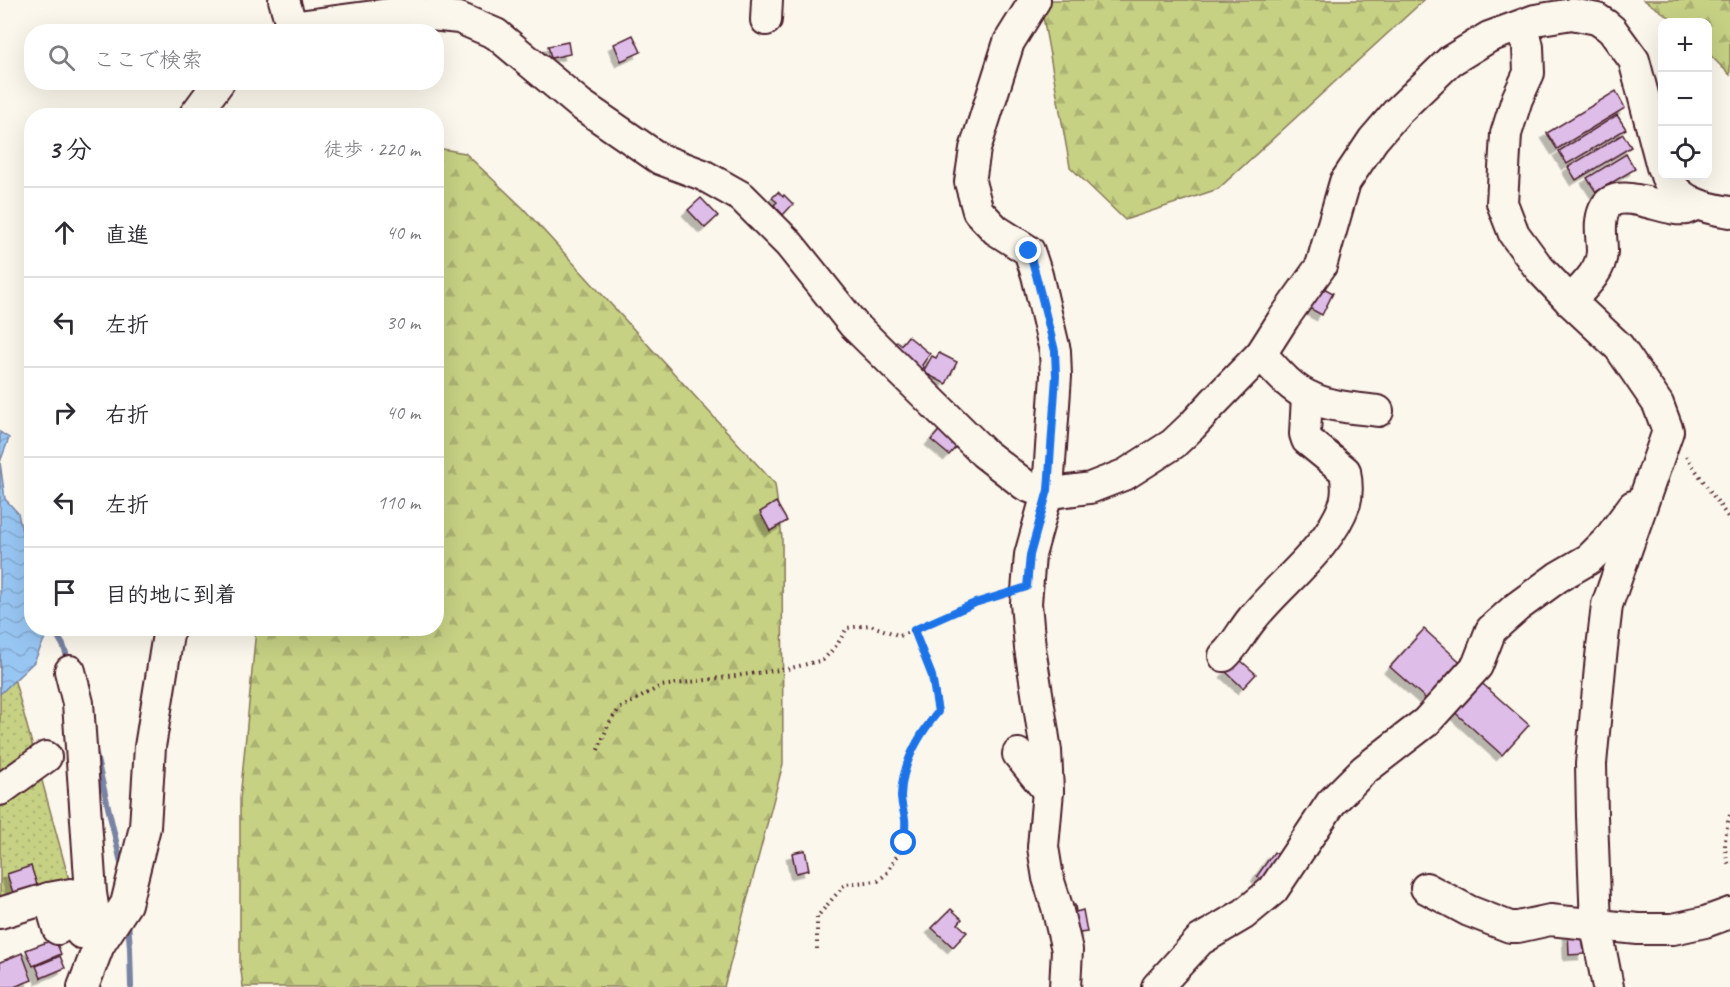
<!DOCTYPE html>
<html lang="ja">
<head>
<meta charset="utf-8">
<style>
	:root { --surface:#fff; --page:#f2f2f3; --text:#2b2b33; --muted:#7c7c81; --line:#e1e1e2 }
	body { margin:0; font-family:Caveat,"Klee One",sans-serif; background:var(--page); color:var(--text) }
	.controls { position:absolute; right:18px; top:18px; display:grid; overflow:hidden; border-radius:12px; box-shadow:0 6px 24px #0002 }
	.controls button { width:54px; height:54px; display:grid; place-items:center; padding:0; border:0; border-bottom:2px solid var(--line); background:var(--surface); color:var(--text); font:30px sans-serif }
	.stop { position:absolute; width:18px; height:18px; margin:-14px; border:4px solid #1a73e8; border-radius:50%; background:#fff }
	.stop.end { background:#1a73e8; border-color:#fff; box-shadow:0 2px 6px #0008 }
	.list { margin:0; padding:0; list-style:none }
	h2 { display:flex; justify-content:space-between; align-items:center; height:78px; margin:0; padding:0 24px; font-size:26px }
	h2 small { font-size:20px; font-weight:400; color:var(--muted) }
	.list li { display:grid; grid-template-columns:39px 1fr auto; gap:18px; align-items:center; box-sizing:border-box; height:90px; padding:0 24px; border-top:2px solid var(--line) }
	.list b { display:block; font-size:22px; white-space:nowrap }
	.list em { font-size:20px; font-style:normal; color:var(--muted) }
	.icon { flex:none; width:33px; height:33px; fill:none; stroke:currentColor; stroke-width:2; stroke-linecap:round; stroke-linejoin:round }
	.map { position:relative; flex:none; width:1730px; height:987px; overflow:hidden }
	.search { position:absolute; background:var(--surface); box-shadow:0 6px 24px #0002; left:24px; top:24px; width:420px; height:66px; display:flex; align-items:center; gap:15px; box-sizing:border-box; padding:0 21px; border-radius:24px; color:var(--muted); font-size:22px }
	.panel { position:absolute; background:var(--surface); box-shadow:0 6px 24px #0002; left:24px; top:108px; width:420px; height:528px; border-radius:24px }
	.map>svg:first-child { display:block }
	.forest { fill:url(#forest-firs); stroke:#887858; stroke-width:1.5 }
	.park { fill:url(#park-dots); stroke:#887858; stroke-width:1.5 }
	.water { fill:url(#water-waves); stroke:#7983a3; stroke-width:1.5 }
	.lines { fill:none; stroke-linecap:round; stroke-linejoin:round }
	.stream { stroke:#7983a3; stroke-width:6 }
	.building { fill:#debde9; stroke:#4a1f2b; stroke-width:1.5; filter:url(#shadow) }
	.minor-casing { stroke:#4a1f2b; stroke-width:34 }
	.path { stroke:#4a1f2b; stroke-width:4; stroke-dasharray:1.5 4.5; stroke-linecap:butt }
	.minor { stroke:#fbf7ec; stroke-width:30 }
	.route { stroke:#1a73e8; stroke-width:8 }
</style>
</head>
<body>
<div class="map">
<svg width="1730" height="987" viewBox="0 0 1730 987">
	<defs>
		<pattern id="forest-firs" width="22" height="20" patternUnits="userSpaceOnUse" patternTransform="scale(1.5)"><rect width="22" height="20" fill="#c6d184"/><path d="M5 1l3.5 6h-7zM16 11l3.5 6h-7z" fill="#acb372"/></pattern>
		<pattern id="park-dots" width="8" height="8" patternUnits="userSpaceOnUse" patternTransform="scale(1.5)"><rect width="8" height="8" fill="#c6d184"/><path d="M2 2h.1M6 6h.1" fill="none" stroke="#acb372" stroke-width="1.8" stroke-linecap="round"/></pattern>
		<pattern id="water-waves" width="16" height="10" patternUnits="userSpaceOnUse" patternTransform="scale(1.5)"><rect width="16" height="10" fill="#98c6f3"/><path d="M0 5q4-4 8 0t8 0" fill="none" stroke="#84aad0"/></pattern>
		<filter id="shadow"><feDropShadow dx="-5.5" dy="5.5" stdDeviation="0" flood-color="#0004"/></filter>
	</defs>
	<rect width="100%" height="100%" fill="#fbf7ec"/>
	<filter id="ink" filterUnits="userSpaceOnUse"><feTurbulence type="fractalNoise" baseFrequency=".0167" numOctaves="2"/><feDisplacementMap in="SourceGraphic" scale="12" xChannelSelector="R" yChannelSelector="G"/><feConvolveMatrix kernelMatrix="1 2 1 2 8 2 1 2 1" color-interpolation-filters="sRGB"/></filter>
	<g filter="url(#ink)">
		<g class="forest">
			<polygon points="1040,0 1424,0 1218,189 1125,220 1070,167"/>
			<polygon points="1644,0 1730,0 1730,75 1708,53 1708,22 1677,22"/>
			<polygon points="437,148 465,153 523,208 775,484 782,538 783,764 724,987 243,987 240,963 240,799 256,629 436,628"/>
		</g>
		<polygon class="park" points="0,627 71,887 0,912"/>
		<polygon class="water" points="0,432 9,438 0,462 5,499 18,513 25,546 31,554 32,628 49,629 34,662 0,694"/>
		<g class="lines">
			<g class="stream">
				<polyline points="53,628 63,645 70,664"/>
				<polyline points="95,751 122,867"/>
				<polyline points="128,922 130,948 131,987"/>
			</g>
		</g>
		<g class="building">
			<polygon points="633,35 641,52 621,61 614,44"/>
			<polygon points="568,42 570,54 551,58 548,46"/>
			<polygon points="1616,91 1625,108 1557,149 1547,133"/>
			<polygon points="1617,115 1626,129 1567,164 1559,151"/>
			<polygon points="1623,134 1631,147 1576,180 1568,167"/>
			<polygon points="1626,154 1635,169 1596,192 1587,178"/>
			<polygon points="778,192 783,197 784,195 793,204 783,215 774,205 777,202 772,198"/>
			<polygon points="701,198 718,216 705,228 688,210"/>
			<polygon points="1320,286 1333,293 1322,315 1309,308"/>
			<polygon points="908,336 930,354 922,365 924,367 917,375 892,347 897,341 901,345"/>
			<polygon points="939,353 957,362 946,384 923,372 932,356 936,358"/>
			<polygon points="944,425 962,440 949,455 931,440"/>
			<polygon points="776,502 787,521 770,531 760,512"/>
			<polygon points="1424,629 1467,668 1433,705 1390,667"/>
			<polygon points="1239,659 1256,674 1243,688 1226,672"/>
			<polygon points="1476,678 1529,725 1502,755 1450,708"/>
			<polygon points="805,850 809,870 796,873 792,853"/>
			<polygon points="1274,852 1285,860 1268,884 1257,876"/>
			<polygon points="31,866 40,894 16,902 7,874"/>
			<polygon points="1075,905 1076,912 1083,910 1087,932 1072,934 1067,906"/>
			<polygon points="951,909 962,919 958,924 967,932 953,947 932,928"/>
			<polygon points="1582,930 1584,954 1569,955 1568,931"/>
			<polygon points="55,939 61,954 33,966 26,950"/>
			<polygon points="22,953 32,980 14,987 0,987 0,962"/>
			<polygon points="60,956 65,968 41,978 36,966"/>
		</g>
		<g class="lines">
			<defs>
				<g id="minor">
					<polyline points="284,0 292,27"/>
					<polyline points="1035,0 1009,42 975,149 970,182 978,211 996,230 1029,251 1037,275 1055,351 1056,376 1048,490 1030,555 1026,603 1030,648 1046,751 1048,791 1043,847 1048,878 1057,907 1067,950 1065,987"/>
					<polyline points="766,20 767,0"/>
					<polyline points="1523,26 1528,47 1529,73 1517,99 1506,134 1502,203 1514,234 1539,268 1570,301 1619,347 1658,404 1668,431 1607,605 1601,657 1591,764 1592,816 1596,926 1608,987"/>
					<polyline points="285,32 298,26 404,12 459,18 496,34 580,104 660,159 703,175 742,197 789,244 853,324 984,453 1025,485 1032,488 1060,492 1090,488 1126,474 1173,444 1192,426 1213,403 1261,354 1284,318 1321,266 1345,182 1373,140 1397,112 1450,61 1489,37 1535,20 1572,14 1597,19 1606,25 1612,30 1634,60 1662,167"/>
					<polyline points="194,116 219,82"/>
					<path d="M1666,176C1678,202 1704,208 1730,212"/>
					<path d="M1570,301C1583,287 1601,272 1602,252C1602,237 1598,224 1604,210C1616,183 1666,213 1686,209C1690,208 1692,206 1695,204"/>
					<path d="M1261,354C1275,369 1289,387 1308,396C1328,407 1355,408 1378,411"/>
					<path d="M1224,656C1236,645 1242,631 1252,619C1281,582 1329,549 1345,503C1348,493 1347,482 1345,471L1307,440L1305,434L1307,396"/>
					<polyline points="70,671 78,703 91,893 99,945"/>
					<polyline points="1018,754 1048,791"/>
					<polyline points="0,790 46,757"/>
					<polyline points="1426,888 1469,911 1510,927 1518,927 1550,920 1638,929 1673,929 1705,922 1730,913"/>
					<polyline points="49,898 58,929"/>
					<polyline points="0,913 49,898 71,894 81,933"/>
					<polyline points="83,987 99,945 126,904 145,827 150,747 169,628"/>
					<polyline points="1157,987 1200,940 1244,914 1273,890 1331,803 1364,770 1426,722 1477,666 1491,630 1517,607 1558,577 1589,559 1608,540 1633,506"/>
				</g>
			</defs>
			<use href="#minor" class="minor-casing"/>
			<g class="path">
				<polyline points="1686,456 1730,520"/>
				<polyline points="598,750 609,723 619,709 661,686 787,669 823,660 837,645 847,628 870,625 900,636 975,603 1004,594"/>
				<path d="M1730,815C1725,832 1722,851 1730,867"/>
				<polyline points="817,949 817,917 845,884 878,881 888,872 904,843 905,820 901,798 904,772 911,752 927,724 938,712 932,676 914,630"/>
			</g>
			<use href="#minor" class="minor"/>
		</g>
	</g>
	<g class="lines" filter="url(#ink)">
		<path class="route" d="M904,843C904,835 906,827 905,819C904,812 901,804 901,796C902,764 918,736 938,712L932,676L914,630L975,603L1027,587L1030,555L1048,490L1056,376L1055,351L1036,275L1029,251"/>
	</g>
</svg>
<div class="controls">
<button>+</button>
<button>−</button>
<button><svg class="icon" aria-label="locate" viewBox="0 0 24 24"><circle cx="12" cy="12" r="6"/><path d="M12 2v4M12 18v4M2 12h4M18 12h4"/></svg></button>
</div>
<div class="stop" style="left:904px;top:843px"></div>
<div class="stop end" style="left:1029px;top:251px"></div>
<div class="search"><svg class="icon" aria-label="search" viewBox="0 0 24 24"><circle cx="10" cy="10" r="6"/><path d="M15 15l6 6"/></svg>ここで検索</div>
<section class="panel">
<h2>3 分<small>徒歩 · 220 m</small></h2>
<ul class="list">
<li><svg class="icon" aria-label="ahead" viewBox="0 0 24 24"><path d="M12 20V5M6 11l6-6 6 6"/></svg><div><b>直進</b></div><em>40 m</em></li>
<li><svg class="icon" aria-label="left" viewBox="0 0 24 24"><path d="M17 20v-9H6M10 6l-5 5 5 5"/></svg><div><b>左折</b></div><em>30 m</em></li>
<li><svg class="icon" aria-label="right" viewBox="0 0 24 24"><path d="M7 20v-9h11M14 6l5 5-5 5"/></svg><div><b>右折</b></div><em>40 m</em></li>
<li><svg class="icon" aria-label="left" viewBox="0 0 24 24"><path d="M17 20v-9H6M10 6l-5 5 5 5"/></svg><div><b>左折</b></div><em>110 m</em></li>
<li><svg class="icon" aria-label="arrive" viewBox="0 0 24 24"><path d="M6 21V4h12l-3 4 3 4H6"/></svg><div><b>目的地に到着</b></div></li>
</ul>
</section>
</div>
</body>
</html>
